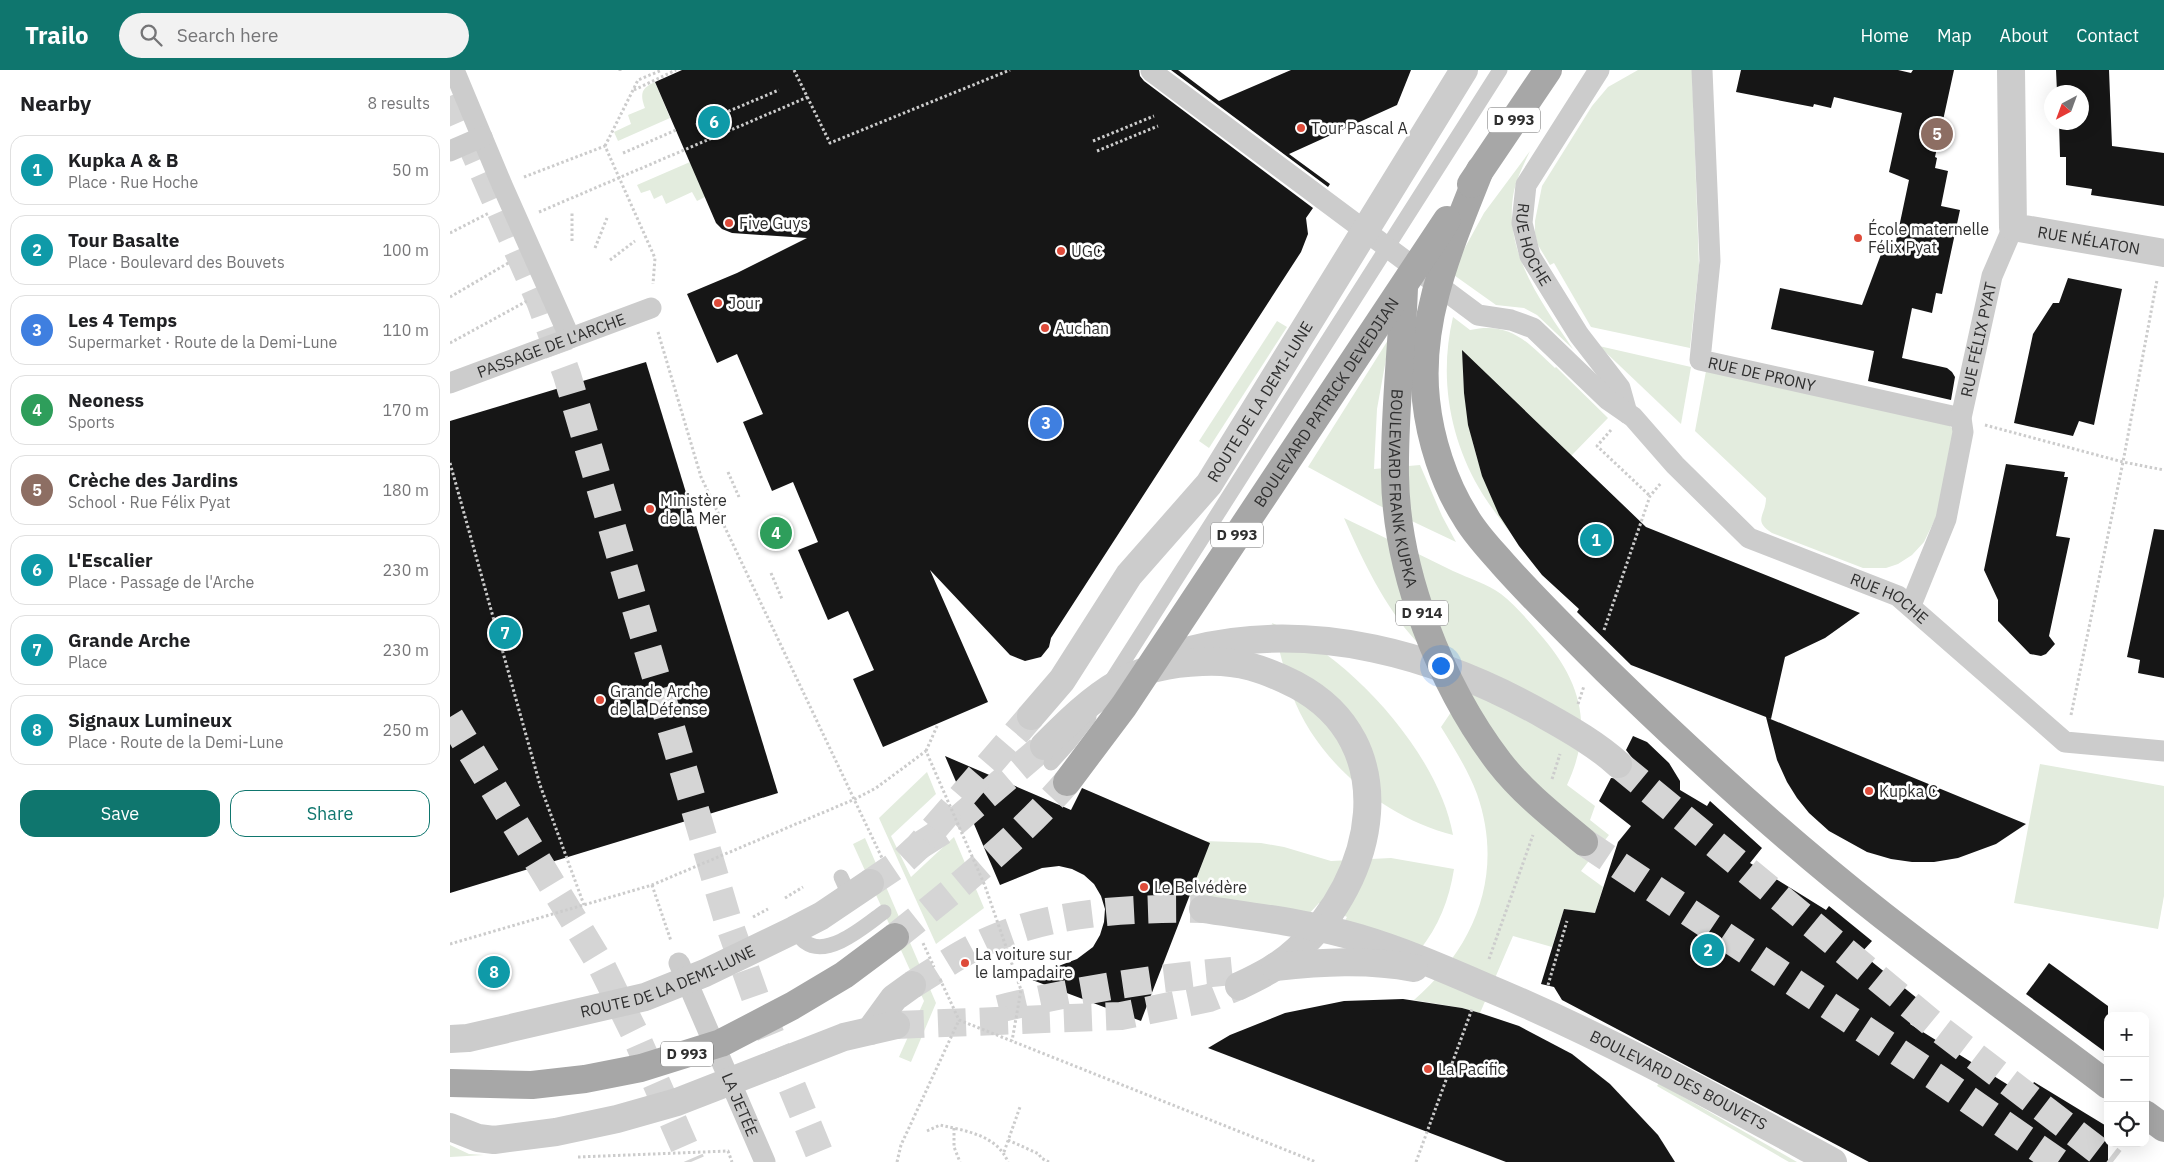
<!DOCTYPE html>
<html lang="en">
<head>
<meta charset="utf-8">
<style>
	:root { --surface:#fff; --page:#f2f2f2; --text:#202124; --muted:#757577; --line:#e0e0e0; --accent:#0f766e }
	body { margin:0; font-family:"IBM Plex Sans",sans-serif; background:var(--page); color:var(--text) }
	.controls { position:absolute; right:15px; bottom:15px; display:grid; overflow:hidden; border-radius:10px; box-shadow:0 5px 20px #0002 }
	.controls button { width:45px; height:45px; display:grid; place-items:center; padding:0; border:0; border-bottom:1px solid var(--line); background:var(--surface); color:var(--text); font:25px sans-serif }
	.compass { position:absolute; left:1594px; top:15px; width:45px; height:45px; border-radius:50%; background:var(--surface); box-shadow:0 5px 20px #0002; rotate:221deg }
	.you { position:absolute; left:990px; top:595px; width:18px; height:18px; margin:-12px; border:4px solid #fff; border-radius:50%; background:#1a73e8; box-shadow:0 0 0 8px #1a73e833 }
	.badge { display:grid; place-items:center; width:32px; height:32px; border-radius:50%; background:var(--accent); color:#fff; font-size:16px; font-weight:700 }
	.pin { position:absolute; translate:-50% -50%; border:2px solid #fff; box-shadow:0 1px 5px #0006 }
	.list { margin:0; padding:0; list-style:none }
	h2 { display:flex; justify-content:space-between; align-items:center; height:65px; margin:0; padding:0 20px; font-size:21px }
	h2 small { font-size:16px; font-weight:400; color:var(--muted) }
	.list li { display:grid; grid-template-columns:32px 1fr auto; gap:15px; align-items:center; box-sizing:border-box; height:70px; margin:0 10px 10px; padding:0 10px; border:1px solid var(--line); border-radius:15px }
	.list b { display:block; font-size:19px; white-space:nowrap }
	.list p { margin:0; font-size:16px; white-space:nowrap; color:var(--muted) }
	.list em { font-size:16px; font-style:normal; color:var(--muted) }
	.actions { display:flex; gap:10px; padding:15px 20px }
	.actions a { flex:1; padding:11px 0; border:1px solid var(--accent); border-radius:15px; text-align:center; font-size:18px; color:var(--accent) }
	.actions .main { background:var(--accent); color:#fff }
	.icon { flex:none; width:28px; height:28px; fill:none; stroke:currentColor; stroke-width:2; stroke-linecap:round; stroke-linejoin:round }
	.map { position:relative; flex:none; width:1714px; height:1092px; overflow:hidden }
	header { display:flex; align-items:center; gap:30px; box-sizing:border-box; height:70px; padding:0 25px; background:var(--accent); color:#fff }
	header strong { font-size:24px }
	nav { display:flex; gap:28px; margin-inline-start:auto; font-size:18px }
	.search { width:350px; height:45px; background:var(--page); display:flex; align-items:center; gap:12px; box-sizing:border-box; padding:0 18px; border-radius:28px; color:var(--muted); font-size:19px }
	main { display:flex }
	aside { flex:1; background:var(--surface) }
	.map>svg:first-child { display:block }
	.green { fill:#e3ecde }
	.building { fill:#161616 }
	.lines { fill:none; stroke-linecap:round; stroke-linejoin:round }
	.minor-tunnel { stroke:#d5d5d5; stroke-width:28; stroke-dasharray:28 14; stroke-linecap:butt }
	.tertiary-tunnel { stroke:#d5d5d5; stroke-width:28; stroke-dasharray:28 14; stroke-linecap:butt }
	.primary-tunnel { stroke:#d5d5d5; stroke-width:28; stroke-dasharray:28 14; stroke-linecap:butt }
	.motorway-tunnel { stroke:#d5d5d5; stroke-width:28; stroke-dasharray:28 14; stroke-linecap:butt }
	.path { stroke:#ccc; stroke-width:3; stroke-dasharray:2.5 2.5; stroke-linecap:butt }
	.service { stroke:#ccc; stroke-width:15 }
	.pedestrian { stroke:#ccc; stroke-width:21 }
	.minor { stroke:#ccc; stroke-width:28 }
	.tertiary { stroke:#ccc; stroke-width:28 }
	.primary { stroke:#a7a7a7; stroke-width:28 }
	.poi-dot { fill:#de4b3a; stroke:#fff; stroke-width:2 }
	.labels { text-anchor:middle; stroke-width:5; stroke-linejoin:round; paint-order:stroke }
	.shield { fill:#fff; stroke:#6d6d6d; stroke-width:1 }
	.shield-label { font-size:15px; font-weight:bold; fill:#2f2f2f }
	.poi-label { font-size:16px; fill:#2f2f2f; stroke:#fff; text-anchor:start }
	.street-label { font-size:16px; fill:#2f2f2f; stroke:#fff }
</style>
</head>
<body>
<header>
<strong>Trailo</strong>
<div class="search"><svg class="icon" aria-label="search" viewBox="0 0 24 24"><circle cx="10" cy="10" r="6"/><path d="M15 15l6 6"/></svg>Search here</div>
<nav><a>Home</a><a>Map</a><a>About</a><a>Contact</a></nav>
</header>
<main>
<aside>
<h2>Nearby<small>8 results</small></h2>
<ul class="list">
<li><span class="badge" style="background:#0f9aa8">1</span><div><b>Kupka A &amp; B</b><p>Place · Rue Hoche</p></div><em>50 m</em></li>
<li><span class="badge" style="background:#0f9aa8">2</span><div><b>Tour Basalte</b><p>Place · Boulevard des Bouvets</p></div><em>100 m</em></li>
<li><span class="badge" style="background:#3f7fe0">3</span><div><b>Les 4 Temps</b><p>Supermarket · Route de la Demi-Lune</p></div><em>110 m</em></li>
<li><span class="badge" style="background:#2e9e5b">4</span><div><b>Neoness</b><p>Sports</p></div><em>170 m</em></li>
<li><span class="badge" style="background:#8d6e63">5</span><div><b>Crèche des Jardins</b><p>School · Rue Félix Pyat</p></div><em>180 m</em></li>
<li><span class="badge" style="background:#0f9aa8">6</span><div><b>L'Escalier</b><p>Place · Passage de l'Arche</p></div><em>230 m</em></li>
<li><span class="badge" style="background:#0f9aa8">7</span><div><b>Grande Arche</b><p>Place</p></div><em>230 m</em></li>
<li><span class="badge" style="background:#0f9aa8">8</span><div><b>Signaux Lumineux</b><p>Place · Route de la Demi-Lune</p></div><em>250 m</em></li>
</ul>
<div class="actions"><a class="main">Save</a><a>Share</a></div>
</aside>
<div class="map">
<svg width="1714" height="1092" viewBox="0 0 1714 1092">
	<rect width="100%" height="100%" fill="#fff"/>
	<g class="green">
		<polygon points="1188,0 1242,0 1249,196 1240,278 1141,257 1104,193 1100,195 1088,175 1085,163 1085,151 1092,116 1142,36 1158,17"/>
		<path d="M205,12L220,48L168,71L164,62L181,54L178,45L195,38C190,24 191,18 205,12Z"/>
		<path d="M1080,81C1074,94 1067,107 1064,121C1052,180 1091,232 1123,279L1087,245L1074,238L1046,235L1001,203L1034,143Z"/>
		<polygon points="240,92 255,127 247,131 242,122 216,134 212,125 204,129 200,120 191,123 187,115"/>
		<path d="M1003,247L1020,260C1061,251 1078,273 1105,298L1106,297L1158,348L1121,386L1013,282C1012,348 1027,406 1060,463C1050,448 1038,434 1029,418C999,366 989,306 1003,247Z"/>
		<polygon points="827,251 837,257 759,378 749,371"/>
		<polygon points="940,267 927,339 924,399 970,395 992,446 1006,472 928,435 858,397"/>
		<polygon points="1149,276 1241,297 1231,354"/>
		<path d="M1256,301L1499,355L1504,360L1488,443L1474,472L1462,485L1448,494L1436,498H1413L1322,463C1302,450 1316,446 1316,428L1245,361Z"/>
		<path d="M894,448C931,466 967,483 1003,501C1018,508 1038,514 1051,524C1065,535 1077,549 1088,562C1130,609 1145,655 1117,715L1145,736L1140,750L1159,765L1131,801L1153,817L1145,843L1114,839L1102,877L1063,866L1030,943L1012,938L964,930C1025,877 1055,804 1027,724C1018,700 1004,678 991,657L1018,617C1000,602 982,588 966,571C934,536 913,491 894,448Z"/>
		<path d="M822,553C898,583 989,684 1003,765C935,748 866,691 842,624C834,601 829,577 822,553Z"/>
		<polygon points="1590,694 1714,716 1714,826 1708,859 1564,833"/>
		<polygon points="477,702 486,724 441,766 461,807 504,767 534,838 486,874 429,748"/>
		<polygon points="415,768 486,933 461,992 449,987 474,931 403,774"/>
		<path d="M754,771L811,773L834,777L881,791L941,788L1004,799C999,830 989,856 969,881L892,856L897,847L869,833L856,847L775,829L739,827Z"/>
		<polygon points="1209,1013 1347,1092 1339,1092 1207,1016"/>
		<polygon points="0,1075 19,1084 34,1085 0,1087"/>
	</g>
	<g class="building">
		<polygon points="232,0 689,0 690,6 694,11 863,138 856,148 858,164 851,182 601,568 599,577 591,587 575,591 560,585 480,500 538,632 433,677 403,609 424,600 398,541 378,550 348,480 368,472 343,412 322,421 293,352 313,344 287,284 267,293 237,224 287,203 357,168 282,163 272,159 266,153 205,12"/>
		<polygon points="721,0 728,0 769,31 841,0 961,0 947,35 839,84 880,114 878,117"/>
		<polygon points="1291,0 1448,0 1461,3 1463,0 1504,0 1485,87 1487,88 1485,98 1498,101 1491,136 1510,140 1492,224 1486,223 1482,243 1462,238 1452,288 1497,298 1502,302 1505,307 1501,330 1418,311 1424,281 1321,259 1330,218 1412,235 1433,179 1444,181 1459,110 1439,102 1452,43 1384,27 1381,38 1364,34 1363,37 1286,22"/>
		<polygon points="1606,0 1659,0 1662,76 1714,83 1714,136 1641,125 1642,119 1616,115 1616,87 1610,87 1609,52 1632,52 1632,22 1607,22"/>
		<polygon points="1618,208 1672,219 1644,355 1629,351 1623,366 1564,353 1583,264 1603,233 1609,233"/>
		<polygon points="1012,280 1196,457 1410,543 1375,568 1335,587 1321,649 1318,648 1576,754 1546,774 1508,788 1484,792 1462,792 1441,789 1417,782 1379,761 1359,743 1347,728 1337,712 1327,690 1316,647 1181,595 1127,542 1129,539 1092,505 1069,476 1049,445 1032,406 1018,355 1014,323"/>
		<polygon points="196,292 328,723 0,823 0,351"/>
		<polygon points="1556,394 1615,402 1614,407 1618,407 1606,466 1620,468 1599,566 1605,574 1596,584 1591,586 1580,584 1548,551 1548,530 1534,500"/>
		<polygon points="1704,459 1714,460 1714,608 1688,603 1690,590 1677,587"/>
		<polygon points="1183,666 1197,672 1219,693 1230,711 1230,720 1257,736 1260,731 1312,778 1300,793 1376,840 1379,836 1422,871 1411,883 1473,933 1460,954 1576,1026 1584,1012 1658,1057 1658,1092 1419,1092 1112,930 1104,917 1091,914 1114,839 1145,843 1168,772 1181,756 1149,731 1161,708 1173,709 1180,704 1183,696 1183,689 1176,680"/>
		<polygon points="495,686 621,740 632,718 760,773 691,951 577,908 627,889 643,877 650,865 654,852 655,839 651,826 644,814 634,805 622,799 609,796 592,798 550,815"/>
		<polygon points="1599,893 1658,936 1658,984 1576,924"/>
		<polygon points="953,929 1012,938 1030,943 1069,956 1122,984 1160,1014 1208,1065 1225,1092 1056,1092 758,978 780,965 835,943 894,931"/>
	</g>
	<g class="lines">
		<g class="minor-tunnel">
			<polyline points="1168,694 1483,954 1663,1092"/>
			<polyline points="469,776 499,757 594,676"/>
			<path d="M462,915C488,899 514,881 542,869C607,841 683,838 753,839"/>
			<path d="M549,939C626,920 704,908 782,901"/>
			<polyline points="446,955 671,946 759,928 789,916"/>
		</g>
		<polyline class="tertiary-tunnel" points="420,813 454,790 469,776 581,646"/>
		<g class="primary-tunnel">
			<polyline points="1134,772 1490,1010 1608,1092"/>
			<path d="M445,867C505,819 566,771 617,712"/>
		</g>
		<g class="motorway-tunnel">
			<polyline points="0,26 90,231 117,305 277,848 307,932 373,1092"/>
			<polyline points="0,647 151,895 185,964 241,1092"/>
		</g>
		<g class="path">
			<polyline points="170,0 170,1"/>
			<polyline points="344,0 380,73 560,0"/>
			<polyline points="184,20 226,0"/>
			<polyline points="246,55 329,20"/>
			<polyline points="643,71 704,46"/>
			<polyline points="155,76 188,10 212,0"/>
			<polyline points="647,81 708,56"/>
			<polyline points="173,83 226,60"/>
			<polyline points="74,107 155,76 205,188 203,214"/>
			<polyline points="89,142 358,27"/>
			<polyline points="0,163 39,143"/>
			<polyline points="122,171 122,142"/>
			<polyline points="145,178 157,148"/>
			<polyline points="160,190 185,171"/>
			<polyline points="0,227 60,192"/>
			<polyline points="208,262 251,407 432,788"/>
			<polyline points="0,273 77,231"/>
			<polyline points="1535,355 1673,392 1714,400"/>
			<polyline points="1161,360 1147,376 1200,426"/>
			<polyline points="0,393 90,715 134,835"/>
			<polyline points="278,402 289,427"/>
			<polyline points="321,503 332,529"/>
			<polyline points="1154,560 1200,426 1211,413"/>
			<polyline points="1128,634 1134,616"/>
			<polyline points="1621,645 1673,392 1707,210"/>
			<polyline points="476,681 488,654"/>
			<polyline points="1102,709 1110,684"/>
			<polyline points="202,815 221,871"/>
			<polyline points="335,828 353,817"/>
			<polyline points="303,847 318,839"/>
			<polyline points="473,873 484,897"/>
			<polyline points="0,874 202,815 405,729 426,718 476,681 535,816 571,920 562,971"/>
			<polyline points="1039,889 1083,765"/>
			<polyline points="490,909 509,950 866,1092"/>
			<polyline points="1098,915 1117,851"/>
			<polyline points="504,1058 504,1077 510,1092"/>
			<path d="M477,1061L490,1055C516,1061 547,1065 558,1092"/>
			<polyline points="558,1070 589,1084 591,1088 599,1092"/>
			<polyline points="554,1082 570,1037"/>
			<polyline points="128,1087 278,1081 282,1092"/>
			<polyline points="447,1092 451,1075 509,950"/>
			<polyline points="966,1092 1022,939"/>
		</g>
		<g class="service">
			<polyline points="660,613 1050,0"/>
			<polyline points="601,693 619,673 639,647"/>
			<polyline points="391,807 400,827"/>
			<path d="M344,860C348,864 351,869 355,872C378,889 416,855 434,842"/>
		</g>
		<g class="pedestrian">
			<polyline points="4,0 52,115 120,268"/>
			<path id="s1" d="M1149,0L1076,115L1072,153L1080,186L1129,265L1170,318L1177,343"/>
			<path id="s2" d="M1252,0L1260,191L1250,290L1511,348"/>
			<path id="s3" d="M701,1L1028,245L1061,250L1083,258L1157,329L1183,347L1225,395L1299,468L1448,526L1615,672L1714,681"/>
			<polyline points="0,81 32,67"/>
			<path id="s4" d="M0,313L201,238"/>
			<path id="s5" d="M1461,535L1496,449L1513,362L1511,348L1542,206L1563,157"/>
			<path id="s6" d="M229,893L315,1092"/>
		</g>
		<g class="minor">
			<path id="s7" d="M1561,0L1563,157L1714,183"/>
			<path d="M740,580C862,549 989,585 1096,646C1121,660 1147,675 1168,694"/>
			<path d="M594,676C617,653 641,629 669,613C694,598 724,593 752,592C789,590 814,599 846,615C955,673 926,810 847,880C830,896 810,906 789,916"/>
			<path id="s8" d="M753,839C805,847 859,853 909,868C953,881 994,899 1036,917C1156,967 1269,1030 1383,1092"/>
			<path d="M825,897C871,892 918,889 964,898"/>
			<polyline points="420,961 444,928 462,915"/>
			<polyline points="0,1057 28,1068 44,1070 106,1062 167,1049 227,1032 394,967 446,955"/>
		</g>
		<g class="tertiary">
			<path id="s9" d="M581,646L612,610L679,505L759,414L1014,0"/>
			<path id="s10" d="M0,969L18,968L195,927L255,903L344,860L371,846L420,813"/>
		</g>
		<g class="primary">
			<path d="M1030,100C1001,174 967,248 976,330C980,369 994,413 1015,446C1025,464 1040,479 1053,494C1086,531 1121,565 1156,600C1244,686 1335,769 1432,845C1506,903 1583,958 1658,1015"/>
			<polyline points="1021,114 1098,0"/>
			<path id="s11" d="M954,217C952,279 944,342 945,405C946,502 991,616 1049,692C1073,723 1104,747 1134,772"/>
			<path id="s12" d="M617,712L674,636L997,150"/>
			<polyline points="0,1013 82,1015 135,1009 191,998 271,973 342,936 394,905 445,867"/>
			<polyline points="1695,1044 1714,1058"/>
		</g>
	</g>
	<g class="poi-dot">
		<circle cx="851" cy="58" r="5"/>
		<circle cx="279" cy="153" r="5"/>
		<circle cx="1408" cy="168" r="5"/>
		<circle cx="611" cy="181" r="5"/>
		<circle cx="268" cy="233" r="5"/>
		<circle cx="595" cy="258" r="5"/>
		<circle cx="200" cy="439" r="5"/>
		<circle cx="150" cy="630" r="5"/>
		<circle cx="1419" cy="721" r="5"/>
		<circle cx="694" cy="817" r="5"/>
		<circle cx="515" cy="893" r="5"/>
		<circle cx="978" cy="999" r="5"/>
	</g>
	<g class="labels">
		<g class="shield">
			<rect x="1038" y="37.5" width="52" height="25" rx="4"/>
			<rect x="761" y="452.5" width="52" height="25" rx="4"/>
			<rect x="946" y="530.5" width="52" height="25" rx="4"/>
			<rect x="211" y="971.5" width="52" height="25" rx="4"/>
		</g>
		<g class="shield-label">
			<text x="1064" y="55">D 993</text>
			<text x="787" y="470">D 993</text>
			<text x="972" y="548">D 914</text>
			<text x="237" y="989">D 993</text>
		</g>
		<g class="poi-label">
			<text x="861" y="64">Tour Pascal A</text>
			<text x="289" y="159">Five Guys</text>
			<text x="1418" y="165">École maternelle<tspan x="1418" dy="18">Félix Pyat</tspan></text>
			<text x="621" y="187">UGC</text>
			<text x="278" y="239">Jour</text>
			<text x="605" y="264">Auchan</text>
			<text x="210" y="436">Ministère<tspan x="210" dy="18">de la Mer</tspan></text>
			<text x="160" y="627">Grande Arche<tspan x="160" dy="18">de la Défense</tspan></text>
			<text x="1429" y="727">Kupka C</text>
			<text x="704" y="823">Le Belvédère</text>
			<text x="525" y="890">La voiture sur<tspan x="525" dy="18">le lampadaire</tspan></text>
			<text x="988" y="1005">La Pacific</text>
		</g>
		<g class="street-label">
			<text dy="6" stroke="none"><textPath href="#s7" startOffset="234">RUE NÉLATON</textPath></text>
			<text dy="6" stroke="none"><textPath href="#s1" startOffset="198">RUE HOCHE</textPath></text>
			<text dy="6" stroke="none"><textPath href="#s5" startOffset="276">RUE FÉLIX PYAT</textPath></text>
			<text dy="6" stroke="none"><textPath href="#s4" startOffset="108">PASSAGE DE L'ARCHE</textPath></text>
			<text dy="6" stroke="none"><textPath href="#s2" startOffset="354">RUE DE PRONY</textPath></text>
			<text dy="6" stroke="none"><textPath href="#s9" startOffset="390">ROUTE DE LA DEMI-LUNE</textPath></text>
			<text dy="6" stroke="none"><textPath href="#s12" startOffset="460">BOULEVARD PATRICK DEVEDJIAN</textPath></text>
			<text dy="6" stroke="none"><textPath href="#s11" startOffset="202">BOULEVARD FRANK KUPKA</textPath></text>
			<text dy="6" stroke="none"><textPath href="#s3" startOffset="920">RUE HOCHE</textPath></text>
			<text dy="6" stroke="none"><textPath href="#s10" startOffset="226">ROUTE DE LA DEMI-LUNE</textPath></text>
			<text dy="6" stroke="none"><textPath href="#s8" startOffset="509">BOULEVARD DES BOUVETS</textPath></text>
			<text dy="6" stroke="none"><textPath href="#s6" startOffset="154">LA JETÉE</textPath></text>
		</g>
	</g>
</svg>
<div class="controls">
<button>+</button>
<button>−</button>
<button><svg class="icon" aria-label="locate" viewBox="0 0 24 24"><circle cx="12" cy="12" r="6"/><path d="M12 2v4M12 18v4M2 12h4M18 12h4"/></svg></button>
</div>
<svg class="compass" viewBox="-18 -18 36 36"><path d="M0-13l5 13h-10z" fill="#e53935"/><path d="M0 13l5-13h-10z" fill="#757577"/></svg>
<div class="you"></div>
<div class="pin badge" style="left:1146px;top:470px;background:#0f9aa8">1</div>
<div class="pin badge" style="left:1258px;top:880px;background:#0f9aa8">2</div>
<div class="pin badge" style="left:596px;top:353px;background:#3f7fe0">3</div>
<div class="pin badge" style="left:326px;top:463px;background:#2e9e5b">4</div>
<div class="pin badge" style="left:1487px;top:64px;background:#8d6e63">5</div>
<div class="pin badge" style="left:264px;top:52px;background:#0f9aa8">6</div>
<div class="pin badge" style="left:55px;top:563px;background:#0f9aa8">7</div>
<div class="pin badge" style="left:44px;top:902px;background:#0f9aa8">8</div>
</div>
</main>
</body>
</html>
